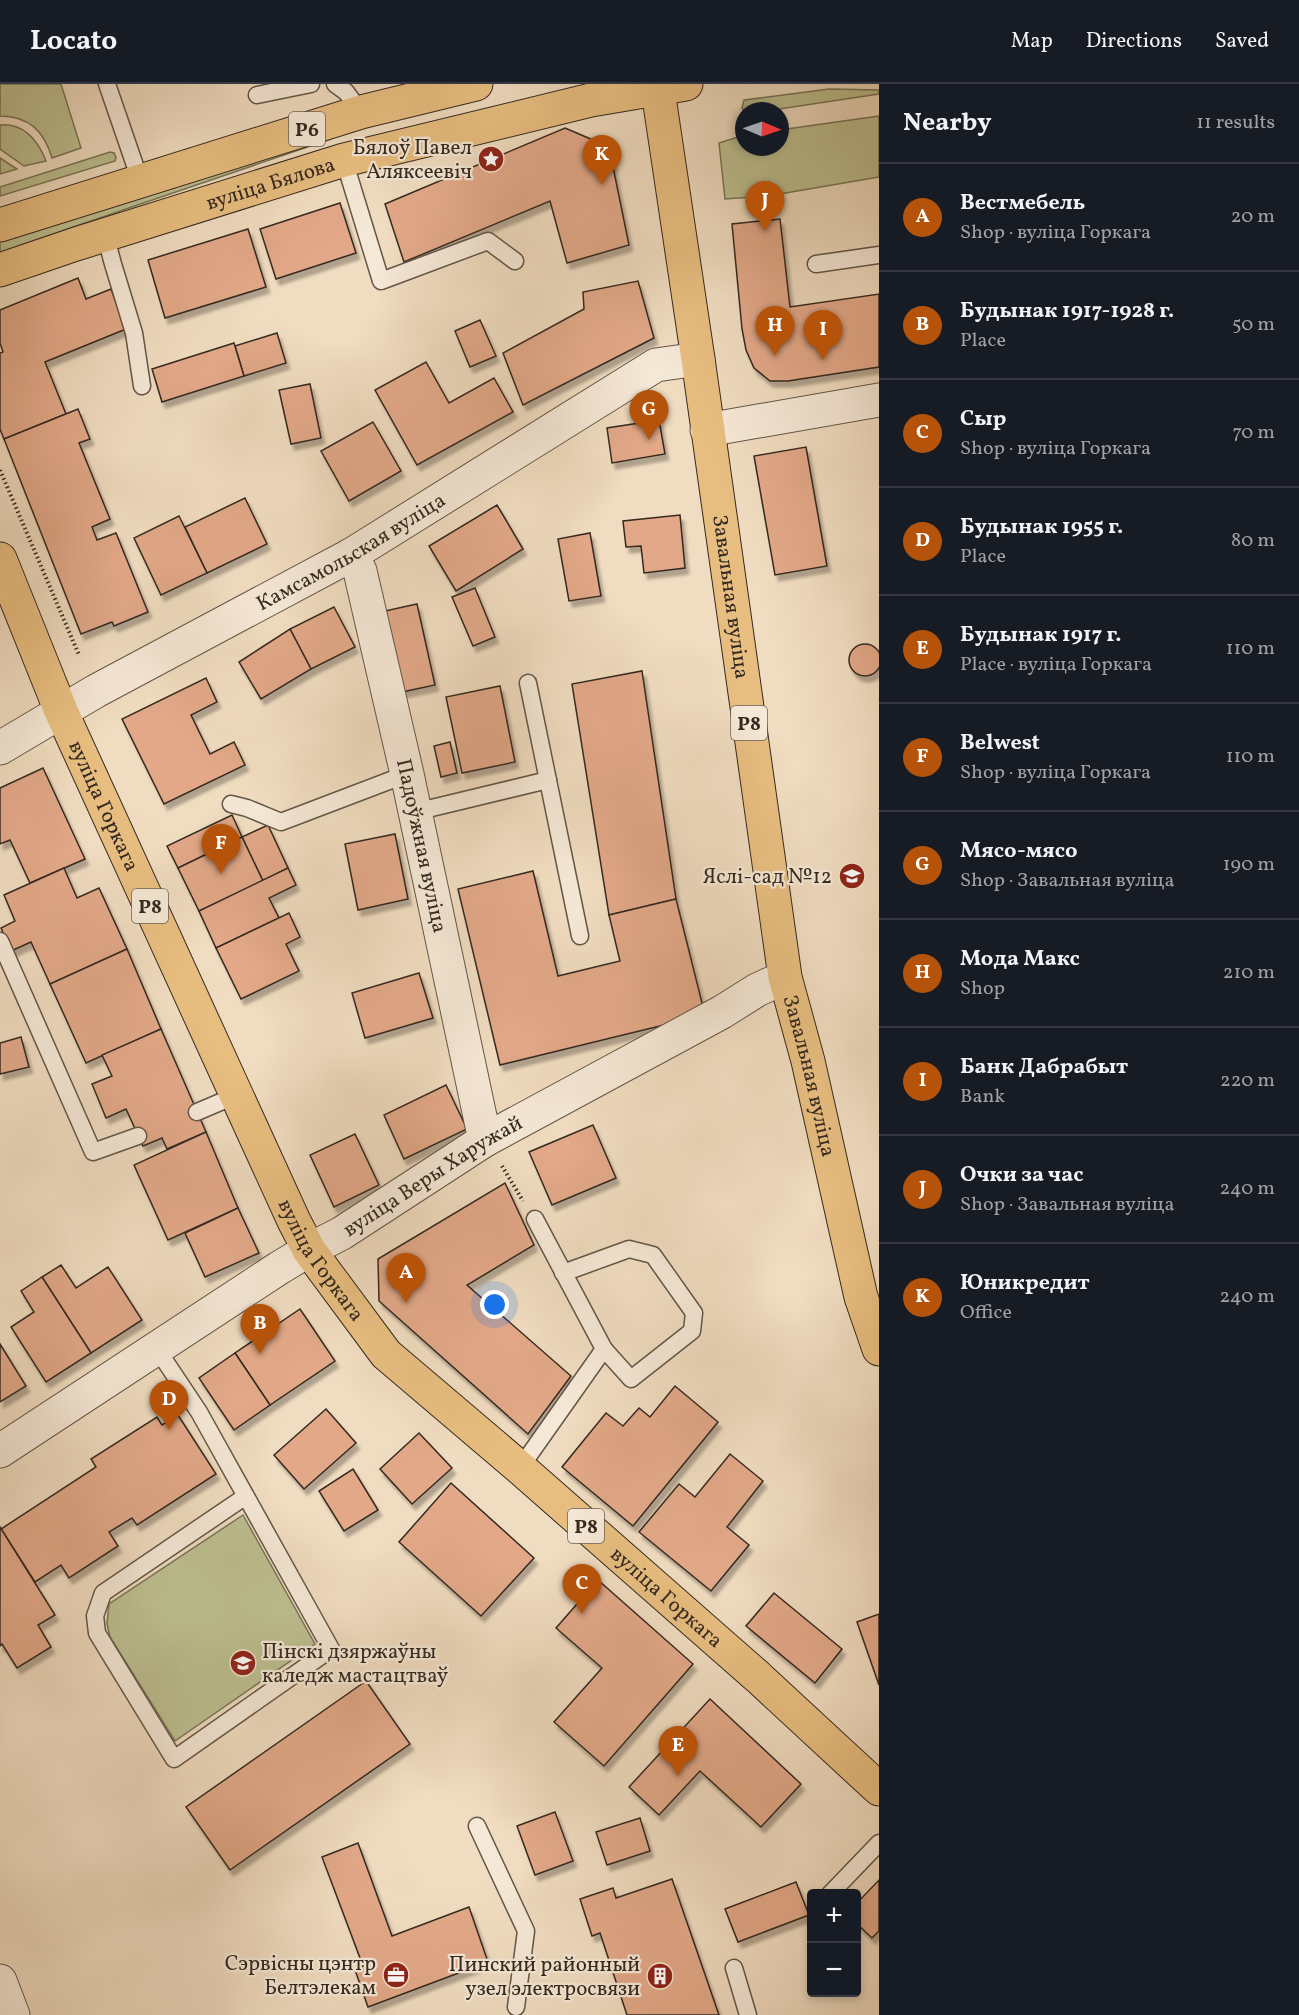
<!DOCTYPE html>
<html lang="en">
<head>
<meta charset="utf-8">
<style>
	:root { --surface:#171b24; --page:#242831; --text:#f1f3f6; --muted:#9ea1a6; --line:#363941; --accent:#b45309 }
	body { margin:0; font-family:Vollkorn,serif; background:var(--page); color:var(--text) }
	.controls { position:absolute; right:18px; bottom:18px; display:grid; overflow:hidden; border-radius:6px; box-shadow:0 3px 9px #0003 }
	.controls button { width:54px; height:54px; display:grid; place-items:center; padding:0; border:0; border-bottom:2px solid var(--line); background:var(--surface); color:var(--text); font:30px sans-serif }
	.compass { position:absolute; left:735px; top:18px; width:54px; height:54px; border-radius:50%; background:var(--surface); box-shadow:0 3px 9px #0003; rotate:92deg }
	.you { position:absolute; left:495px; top:1221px; width:21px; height:21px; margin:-15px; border:4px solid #fff; border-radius:50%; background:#1a73e8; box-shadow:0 0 0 9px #1a73e833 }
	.badge { display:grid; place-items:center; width:39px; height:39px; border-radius:50%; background:var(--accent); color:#fff; font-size:20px; font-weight:700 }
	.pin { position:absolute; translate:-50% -50px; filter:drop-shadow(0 2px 3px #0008) }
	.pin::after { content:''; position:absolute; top:32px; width:21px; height:18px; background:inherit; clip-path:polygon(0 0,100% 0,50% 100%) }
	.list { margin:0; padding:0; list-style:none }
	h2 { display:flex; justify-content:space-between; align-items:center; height:78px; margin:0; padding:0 24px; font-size:26px }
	h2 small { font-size:20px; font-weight:400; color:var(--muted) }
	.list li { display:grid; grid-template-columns:39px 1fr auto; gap:18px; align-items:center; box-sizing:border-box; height:108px; padding:0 24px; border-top:2px solid var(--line) }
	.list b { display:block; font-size:22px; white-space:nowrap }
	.list p { margin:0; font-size:20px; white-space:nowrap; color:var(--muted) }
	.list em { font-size:20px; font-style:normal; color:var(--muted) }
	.map { position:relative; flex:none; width:879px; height:1931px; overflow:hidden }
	header { display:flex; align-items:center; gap:36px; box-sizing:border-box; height:84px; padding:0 30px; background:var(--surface); border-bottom:2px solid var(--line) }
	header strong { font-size:28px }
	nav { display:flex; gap:33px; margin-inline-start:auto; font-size:21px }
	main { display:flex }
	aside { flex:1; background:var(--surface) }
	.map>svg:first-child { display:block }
	.green { fill:#bdbf90; stroke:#787458; stroke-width:1.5 }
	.building { fill:#e2a888; stroke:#342920; stroke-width:1.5; filter:url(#shadow) }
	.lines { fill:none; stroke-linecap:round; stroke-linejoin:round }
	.lane-casing { stroke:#635648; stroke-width:19 }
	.street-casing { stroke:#635648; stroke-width:35 }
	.primary-casing { stroke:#342920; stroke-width:35 }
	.path { stroke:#342920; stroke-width:4; stroke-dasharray:1.5 3; stroke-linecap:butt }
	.lane { stroke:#f5e8d6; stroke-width:16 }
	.street { stroke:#f5e8d6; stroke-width:33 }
	.primary { stroke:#e8be80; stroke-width:33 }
	.labels { text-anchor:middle; stroke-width:4.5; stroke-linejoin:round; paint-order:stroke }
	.shield { fill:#f5e8d6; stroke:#6e6257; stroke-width:1.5 }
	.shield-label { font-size:20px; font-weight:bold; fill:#342920 }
	.poi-label { font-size:21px; fill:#342920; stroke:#f5e8d6; text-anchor:end }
	.street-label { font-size:21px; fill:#342920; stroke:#f5e8d6 }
</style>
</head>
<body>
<header>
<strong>Locato</strong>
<nav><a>Map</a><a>Directions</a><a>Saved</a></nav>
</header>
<main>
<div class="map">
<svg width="879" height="1931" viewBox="0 0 879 1931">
	<defs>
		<filter id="shadow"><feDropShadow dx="3.5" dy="6" stdDeviation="1.5" flood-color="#0004"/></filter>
	</defs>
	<rect width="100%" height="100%" fill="#f0dcc0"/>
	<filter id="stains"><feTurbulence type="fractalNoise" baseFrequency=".00333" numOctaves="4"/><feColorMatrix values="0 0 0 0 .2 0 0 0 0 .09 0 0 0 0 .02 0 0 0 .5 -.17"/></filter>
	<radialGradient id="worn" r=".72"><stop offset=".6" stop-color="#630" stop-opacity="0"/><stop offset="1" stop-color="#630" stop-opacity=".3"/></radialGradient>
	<g class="green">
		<path d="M0,0H61L81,64L52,74C44,47 29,32 0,32Z"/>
		<polygon points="829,5 879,6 879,10 766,27 744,27 742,24 744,16"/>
		<polygon points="879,32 879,93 768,112 725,115 719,59 744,51 744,63 780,63 780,46"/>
		<path d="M0,41C24,39 38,57 46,77L24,82L0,65Z"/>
		<polygon points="328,46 331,55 0,168 0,157"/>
		<polygon points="110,68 114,69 116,73 115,77 0,112 0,103"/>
		<polygon points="0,74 17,85 0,90"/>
		<polygon points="243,1431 315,1560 175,1657 110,1553 107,1540 109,1520"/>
	</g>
	<g class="building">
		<polygon points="565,44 593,56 611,73 629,161 567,179 550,117 404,178 385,120"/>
		<polygon points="340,119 356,169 276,195 260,145"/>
		<polygon points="780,135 790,223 879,210 879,283 788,297 770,297 754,284 746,266 742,245 732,140"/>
		<polygon points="248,145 266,203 165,234 148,176"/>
		<polygon points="78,194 86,215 111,205 126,245 45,278 66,330 4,355 0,345 0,269 3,268 0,259 0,226"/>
		<polygon points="638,197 654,254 523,321 503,269 584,225 583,208"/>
		<polygon points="480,236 496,272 470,283 455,247"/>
		<polygon points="277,249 286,279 244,292 235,262"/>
		<polygon points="234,259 244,292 162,318 152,285"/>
		<polygon points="426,278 449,319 494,294 513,328 417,381 375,306"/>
		<polygon points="310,300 321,354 291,360 279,306"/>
		<polygon points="78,325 90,355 79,359 110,435 92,443 97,456 116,449 148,528 114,542 112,538 81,550 4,355"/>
		<polygon points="659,336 665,370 612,379 607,344"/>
		<polygon points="373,338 401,387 349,417 321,367"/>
		<polygon points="806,363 827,482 775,491 754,372"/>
		<polygon points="245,414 267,460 207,489 185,443"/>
		<polygon points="497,421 523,465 456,507 429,462"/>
		<polygon points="680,431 685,484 644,489 641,462 626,463 623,437"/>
		<polygon points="179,432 207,489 161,511 134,454"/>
		<polygon points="590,449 601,512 569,517 558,455"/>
		<polygon points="475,504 495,553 473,562 452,513"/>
		<polygon points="417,520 435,601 402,608 385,527"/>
		<polygon points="334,523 355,563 311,585 290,545"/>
		<polygon points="290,545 311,585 261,615 239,578"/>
		<circle cx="865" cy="576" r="16"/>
		<polygon points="642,587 676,815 609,831 572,600"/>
		<polygon points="206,594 217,618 191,631 210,670 234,658 245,681 164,720 122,635"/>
		<polygon points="500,602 515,678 462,689 446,613"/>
		<polygon points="450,658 457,689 441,693 434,662"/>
		<polygon points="43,684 85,775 30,799 10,756 0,760 0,704"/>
		<polygon points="232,731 242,753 178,784 167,762"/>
		<polygon points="268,741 288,784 263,797 242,753"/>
		<polygon points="395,750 408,815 358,826 345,760"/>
		<polygon points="242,753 263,797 199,827 178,784"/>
		<polygon points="64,784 77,814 99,804 127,865 50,900 31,858 11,867 1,844 15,837 4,811"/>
		<polygon points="288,784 296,801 269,814 279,834 216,864 199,827"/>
		<polygon points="533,787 558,892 620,877 609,831 676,815 705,931 500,981 458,805"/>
		<polygon points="289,829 300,853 286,860 299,887 241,915 216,864"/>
		<polygon points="127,865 161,945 86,979 50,900"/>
		<polygon points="419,889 433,934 365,954 352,909"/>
		<polygon points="161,945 206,1048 167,1065 162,1054 143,1062 126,1025 106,1034 92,1000 112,992 102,971"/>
		<polygon points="21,953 29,983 0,990 0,959"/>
		<polygon points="446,1001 467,1045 404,1075 384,1031"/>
		<polygon points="593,1041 616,1094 552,1121 529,1068"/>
		<polygon points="206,1048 238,1124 168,1156 134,1081"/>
		<polygon points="355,1050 379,1101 334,1123 310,1071"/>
		<polygon points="505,1099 534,1161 467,1201 571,1292 528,1350 379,1217 378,1175"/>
		<polygon points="238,1124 259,1169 205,1193 185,1149"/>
		<polygon points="61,1181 76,1204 108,1183 142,1236 91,1269 42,1193"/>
		<polygon points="42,1193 91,1269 46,1298 11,1243 34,1228 21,1207"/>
		<polygon points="300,1225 335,1277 270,1321 235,1269"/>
		<polygon points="0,1260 26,1302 0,1318"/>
		<polygon points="235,1269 270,1321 234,1346 199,1294"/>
		<polygon points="675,1302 718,1338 633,1442 562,1383 606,1329 623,1342 639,1324 650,1333"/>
		<polygon points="326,1325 356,1359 304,1405 274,1371"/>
		<polygon points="178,1331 216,1390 137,1441 132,1434 109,1448 118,1462 69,1494 61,1481 35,1498 1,1445 96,1383 91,1375 157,1333 162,1341"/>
		<polygon points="419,1349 452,1384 412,1420 380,1385"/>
		<polygon points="730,1370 763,1397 727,1443 749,1461 711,1507 639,1448 679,1400 695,1413"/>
		<polygon points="353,1385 378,1426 344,1447 319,1407"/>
		<polygon points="451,1399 534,1474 481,1532 399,1458"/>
		<polygon points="0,1443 55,1531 38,1541 51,1563 17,1584 2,1560 0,1562"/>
		<polygon points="598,1496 693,1580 604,1682 554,1638 602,1584 556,1544"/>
		<polygon points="774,1509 842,1565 815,1599 746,1542"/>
		<polygon points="879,1530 879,1601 857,1538"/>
		<polygon points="366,1597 410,1660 230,1786 186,1723"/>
		<polygon points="710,1615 801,1700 761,1743 700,1687 659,1731 629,1703"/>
		<polygon points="555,1728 573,1777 535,1791 517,1742"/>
		<polygon points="640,1734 650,1767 607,1781 596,1748"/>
		<polygon points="358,1759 392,1852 469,1823 488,1878 368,1923 355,1886 363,1882 322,1773"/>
		<polygon points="672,1795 719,1931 627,1931 600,1849 592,1852 580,1815 613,1804 616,1814"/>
		<polygon points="879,1796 879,1847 872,1854 856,1839 856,1820"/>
		<polygon points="796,1798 809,1831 738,1858 725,1825"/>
	</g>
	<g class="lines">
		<defs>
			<g id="lane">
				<polyline points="107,0 140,96"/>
				<polyline points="335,0 346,8 361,28"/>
				<polyline points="257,11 311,0"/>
				<polyline points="344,76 381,197 488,157 515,177"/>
				<polyline points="105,150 113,180 134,249 142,302"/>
				<polyline points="816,180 879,171"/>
				<polyline points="528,599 580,852"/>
				<polyline points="231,720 247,724 281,738 407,690"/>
				<polyline points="415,728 548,696"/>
				<polyline points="0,857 93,1068 138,1052"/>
				<polyline points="197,1028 237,1011"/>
				<polyline points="563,1189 629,1165 653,1171 694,1229 692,1247 631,1295 604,1265"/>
				<polyline points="157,1265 199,1328 331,1565 174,1675 97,1549 95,1532 103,1509 246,1412"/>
				<polyline points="520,1384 604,1265 535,1135"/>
				<polyline points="477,1742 526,1847 516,1923"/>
				<polyline points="830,1810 879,1759"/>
				<polyline points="734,1884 748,1931"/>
			</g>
			<g id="street">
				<polyline points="707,346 879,316"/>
				<path id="s1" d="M351,471L360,487L407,690L485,1056"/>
				<path id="s2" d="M0,664L96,607L351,471L656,281L698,275"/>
				<path id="s3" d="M0,1367L279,1184L309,1166L342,1149L485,1056L722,928L757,906L785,893"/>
				<polyline points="0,1897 13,1931"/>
			</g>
			<g id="primary">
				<path id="s4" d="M657,0L698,275L785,893L808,977L861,1213L879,1265"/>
				<polyline points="0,141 361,28 476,0"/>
				<path id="s5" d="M0,186L76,160L344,76L591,16L686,0"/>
				<path id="s6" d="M0,475L61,627L294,1137L309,1166L386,1270L520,1384L758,1593L879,1705"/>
			</g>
		</defs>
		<use href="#lane" class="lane-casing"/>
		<use href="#street" class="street-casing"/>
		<use href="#primary" class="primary-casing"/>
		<g class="path">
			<polyline points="0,386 79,571"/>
			<polyline points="502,1082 523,1117"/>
		</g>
		<use href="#lane" class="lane"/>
		<use href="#street" class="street"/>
		<use href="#primary" class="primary"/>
	</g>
	<defs>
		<symbol id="sight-disc" viewBox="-11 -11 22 22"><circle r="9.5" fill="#8f2418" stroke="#f5e8d6"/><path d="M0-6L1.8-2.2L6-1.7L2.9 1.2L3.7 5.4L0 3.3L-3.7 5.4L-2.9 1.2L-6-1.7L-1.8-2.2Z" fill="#fff"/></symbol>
		<symbol id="school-disc" viewBox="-11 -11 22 22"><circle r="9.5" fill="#8f2418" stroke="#f5e8d6"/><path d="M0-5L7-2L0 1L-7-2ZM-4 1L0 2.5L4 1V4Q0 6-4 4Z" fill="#fff"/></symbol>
		<symbol id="university-disc" viewBox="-11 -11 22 22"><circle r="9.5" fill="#8f2418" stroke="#f5e8d6"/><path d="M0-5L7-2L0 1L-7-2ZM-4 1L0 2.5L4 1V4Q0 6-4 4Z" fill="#fff"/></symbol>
		<symbol id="office-disc" viewBox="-11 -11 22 22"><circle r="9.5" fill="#8f2418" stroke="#f5e8d6"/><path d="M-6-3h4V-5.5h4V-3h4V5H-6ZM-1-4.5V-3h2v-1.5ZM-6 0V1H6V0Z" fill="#fff"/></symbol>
		<symbol id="building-disc" viewBox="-11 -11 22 22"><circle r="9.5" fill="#8f2418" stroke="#f5e8d6"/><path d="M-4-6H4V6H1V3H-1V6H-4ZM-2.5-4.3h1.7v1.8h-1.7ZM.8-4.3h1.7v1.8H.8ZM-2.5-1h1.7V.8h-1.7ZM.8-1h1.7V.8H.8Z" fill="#fff"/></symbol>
	</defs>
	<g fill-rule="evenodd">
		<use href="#sight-disc" x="476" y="60" width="30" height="30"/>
		<use href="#school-disc" x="837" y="777" width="30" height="30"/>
		<use href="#university-disc" x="228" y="1564" width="30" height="30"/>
		<use href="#office-disc" x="381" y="1876" width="30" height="30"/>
		<use href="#building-disc" x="645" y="1877" width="30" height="30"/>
	</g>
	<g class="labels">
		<g class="shield">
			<rect x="289" y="28" width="36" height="34" rx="4.5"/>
			<rect x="731" y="622" width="36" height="34" rx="4.5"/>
			<rect x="132" y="805" width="36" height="34" rx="4.5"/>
			<rect x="568" y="1425" width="36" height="34" rx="4.5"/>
		</g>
		<g class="shield-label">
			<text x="307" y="52">Р6</text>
			<text x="749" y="646">Р8</text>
			<text x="150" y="829">Р8</text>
			<text x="586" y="1449">Р8</text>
		</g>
		<g class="poi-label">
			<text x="472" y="70">Бялоў Павел<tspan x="472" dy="24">Аляксеевіч</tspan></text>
			<text x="832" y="799">Яслі-сад №12</text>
			<text x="262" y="1574" text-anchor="start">Пінскі дзяржаўны<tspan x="262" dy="24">каледж мастацтваў</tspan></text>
			<text x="376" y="1886">Сэрвісны цэнтр<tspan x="376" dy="24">Белтэлекам</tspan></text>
			<text x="640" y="1887">Пинский районный<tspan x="640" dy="24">узел электросвязи</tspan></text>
		</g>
		<g class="street-label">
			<text dy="7" stroke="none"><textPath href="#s5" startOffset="284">вуліца Бялова</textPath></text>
			<text dy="7" stroke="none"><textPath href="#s2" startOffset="402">Камсамольская вуліца</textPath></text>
			<text dy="7" stroke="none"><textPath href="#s4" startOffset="518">Завальная вуліца</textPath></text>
			<text dy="7" stroke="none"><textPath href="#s6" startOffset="268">вуліца Горкага</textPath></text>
			<text dy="7" stroke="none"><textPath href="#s1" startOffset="300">Падоўжная вуліца</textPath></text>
			<text dy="7" stroke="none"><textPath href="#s4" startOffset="1004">Завальная вуліца</textPath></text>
			<text dy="7" stroke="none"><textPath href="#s3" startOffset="513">вуліца Веры Харужай</textPath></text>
			<text dy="7" stroke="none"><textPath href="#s6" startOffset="772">вуліца Горкага</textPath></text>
			<text dy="7" stroke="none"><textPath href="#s6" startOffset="1258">вуліца Горкага</textPath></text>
		</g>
	</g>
	<rect width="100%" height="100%" filter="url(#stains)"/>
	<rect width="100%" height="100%" fill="url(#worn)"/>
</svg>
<div class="controls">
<button>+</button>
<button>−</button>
</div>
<svg class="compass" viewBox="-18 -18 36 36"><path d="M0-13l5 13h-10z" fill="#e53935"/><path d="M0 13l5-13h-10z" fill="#9ea1a6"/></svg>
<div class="you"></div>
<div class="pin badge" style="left:406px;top:1219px">A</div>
<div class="pin badge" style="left:260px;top:1270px">B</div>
<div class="pin badge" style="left:582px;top:1530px">C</div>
<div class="pin badge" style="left:169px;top:1346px">D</div>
<div class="pin badge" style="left:678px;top:1692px">E</div>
<div class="pin badge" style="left:221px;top:790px">F</div>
<div class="pin badge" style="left:649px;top:356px">G</div>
<div class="pin badge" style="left:775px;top:272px">H</div>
<div class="pin badge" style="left:823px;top:276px">I</div>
<div class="pin badge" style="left:765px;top:147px">J</div>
<div class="pin badge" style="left:602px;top:101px">K</div>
</div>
<aside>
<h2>Nearby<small>11 results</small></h2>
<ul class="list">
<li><span class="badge">A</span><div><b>Вестмебель</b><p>Shop · вуліца Горкага</p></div><em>20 m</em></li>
<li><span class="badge">B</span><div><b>Будынак 1917-1928 г.</b><p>Place</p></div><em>50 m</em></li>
<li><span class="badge">C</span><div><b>Сыр</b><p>Shop · вуліца Горкага</p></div><em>70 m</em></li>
<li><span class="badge">D</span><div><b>Будынак 1955 г.</b><p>Place</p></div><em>80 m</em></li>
<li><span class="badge">E</span><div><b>Будынак 1917 г.</b><p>Place · вуліца Горкага</p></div><em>110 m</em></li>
<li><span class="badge">F</span><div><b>Belwest</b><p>Shop · вуліца Горкага</p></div><em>110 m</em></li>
<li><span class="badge">G</span><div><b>Мясо-мясо</b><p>Shop · Завальная вуліца</p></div><em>190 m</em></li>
<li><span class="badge">H</span><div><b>Мода Макс</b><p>Shop</p></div><em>210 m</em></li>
<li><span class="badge">I</span><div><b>Банк Дабрабыт</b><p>Bank</p></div><em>220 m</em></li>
<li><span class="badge">J</span><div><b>Очки за час</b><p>Shop · Завальная вуліца</p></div><em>240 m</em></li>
<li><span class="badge">K</span><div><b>Юникредит</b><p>Office</p></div><em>240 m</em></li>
</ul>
</aside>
</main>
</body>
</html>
